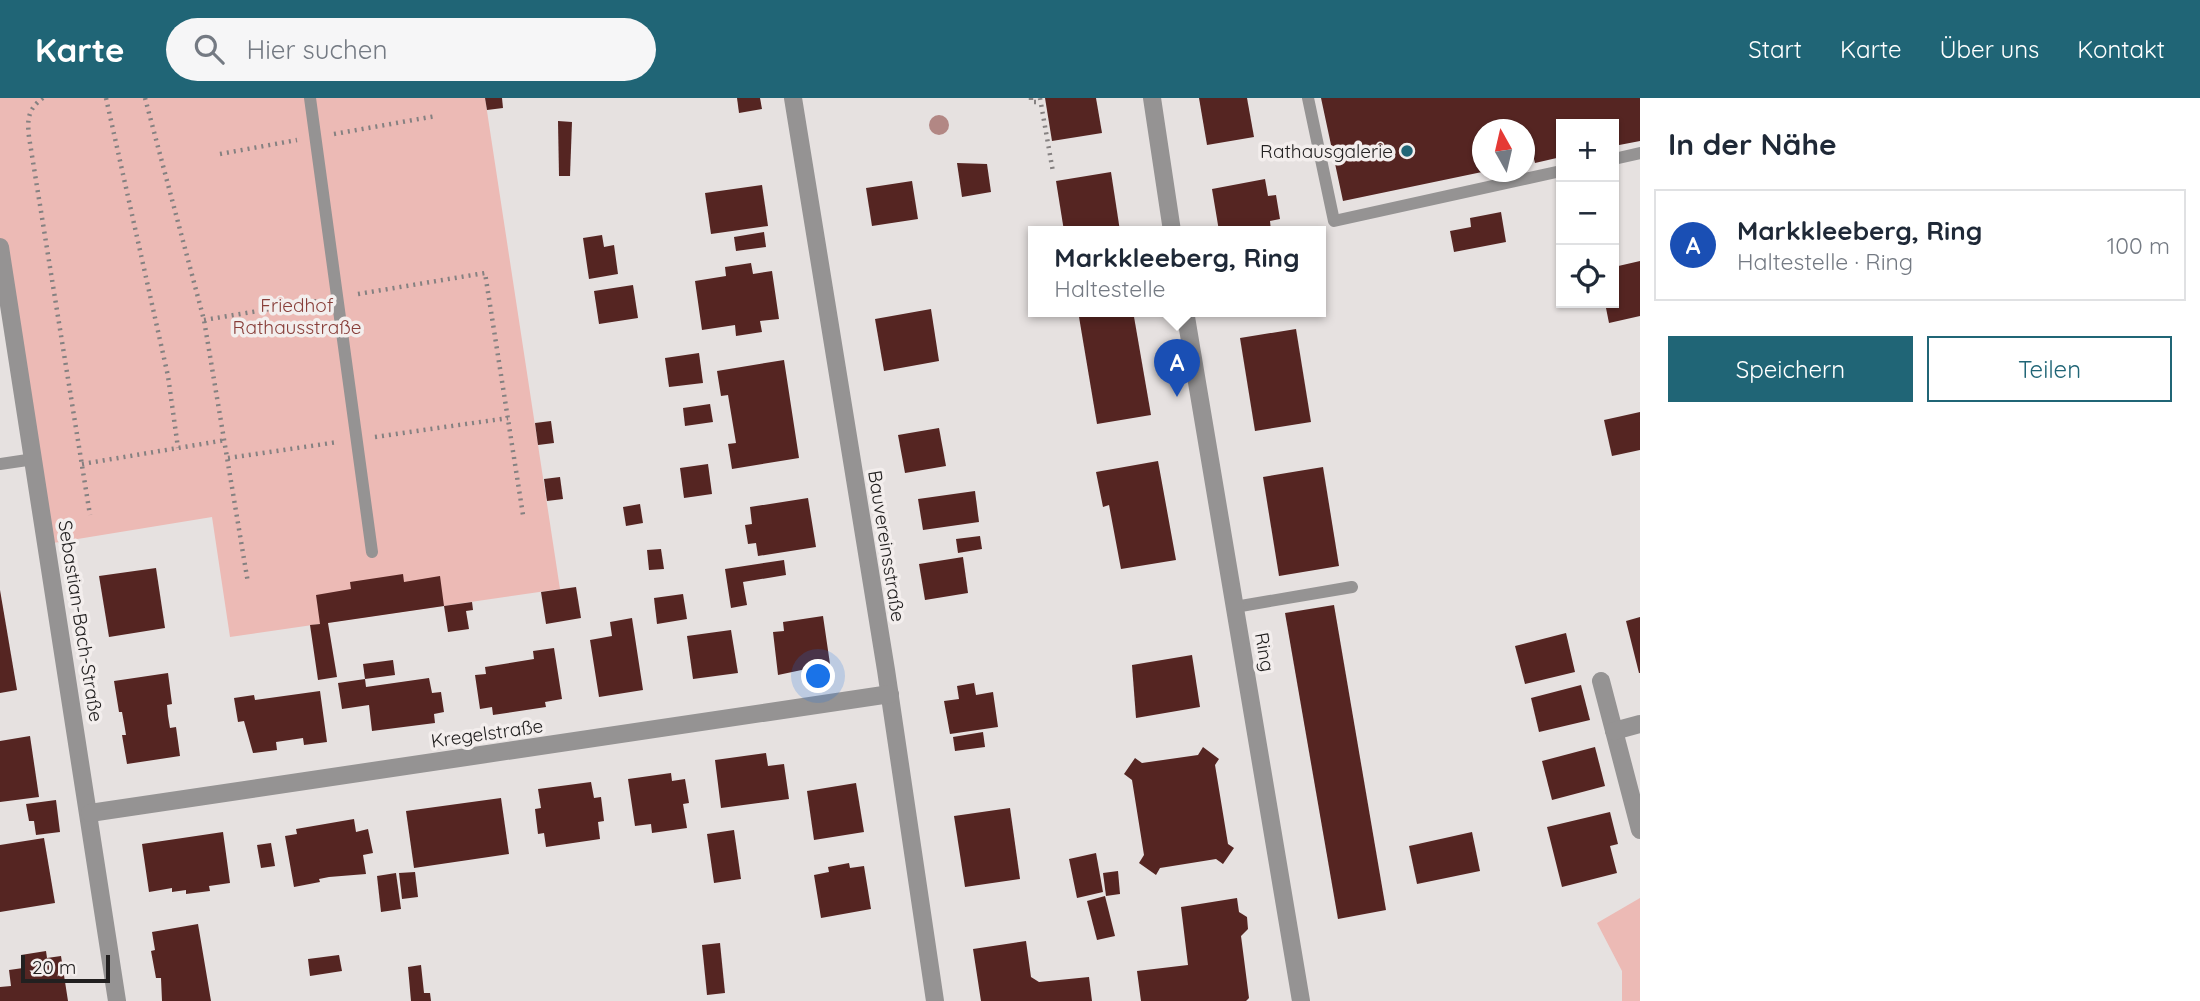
<!DOCTYPE html>
<html lang="de">
<head>
<meta charset="utf-8">
<style>
	:root { --surface:#fff; --page:#f6f6f7; --text:#1f2937; --muted:#747a83; --line:#e0e1e3; --accent:#206576 }
	body { margin:0; font-family:Quicksand,sans-serif; background:var(--page); color:var(--text) }
	.controls { position:absolute; right:21px; top:21px; display:grid; overflow:hidden; border-radius:0px; box-shadow:0 2px 5px #0004 }
	.controls button { width:63px; height:63px; display:grid; place-items:center; padding:0; border:0; border-bottom:2px solid var(--line); background:var(--surface); color:var(--text); font:35px sans-serif }
	.compass { position:absolute; left:1472px; top:21px; width:63px; height:63px; border-radius:50%; background:var(--surface); box-shadow:0 2px 5px #0004; rotate:352deg }
	.scale { position:absolute; left:21px; bottom:18px; width:89px; box-sizing:border-box; padding-left:7px; border:4px solid #222020; border-top:0; font-size:19px; line-height:24px; white-space:nowrap; color:#222020; -webkit-text-stroke:5px #f3eeed; paint-order:stroke }
	.you { position:absolute; left:819px; top:579px; width:24px; height:24px; margin:-18px; border:5px solid #fff; border-radius:50%; background:#1a73e8; box-shadow:0 0 0 10px #1a73e833 }
	.badge { display:grid; place-items:center; width:46px; height:46px; border-radius:50%; background:var(--accent); color:#fff; font-size:23px; font-weight:700 }
	.pin { position:absolute; translate:-50% -58px; filter:drop-shadow(0 2px 4px #0008) }
	.pin::after { content:''; position:absolute; top:37px; width:24px; height:21px; background:inherit; clip-path:polygon(0 0,100% 0,50% 100%) }
	.popup { position:absolute; left:1028px; top:128px; width:298px; height:91px; box-sizing:border-box; display:grid; place-content:center; border-radius:0px; background:var(--surface); filter:drop-shadow(0 2px 5px #0005); font-size:23px; white-space:nowrap; color:var(--muted) }
	.popup b { font-size:26px; color:var(--text) }
	.popup::after { content:''; position:absolute; left:50%; top:100%; margin-left:-14px; border:14px solid transparent; border-top-color:var(--surface) }
	.list { margin:0; padding:0; list-style:none }
	h2 { display:flex; justify-content:space-between; align-items:center; height:91px; margin:0; padding:0 28px; font-size:30px }
	h2 small { font-size:23px; font-weight:400; color:var(--muted) }
	.list li { display:grid; grid-template-columns:46px 1fr auto; gap:21px; align-items:center; box-sizing:border-box; height:112px; margin:0 14px 14px; padding:0 14px; border:2px solid var(--line); border-radius:0px }
	.list b { display:block; font-size:26px; white-space:nowrap }
	.list p { margin:0; font-size:23px; white-space:nowrap; color:var(--muted) }
	.list em { font-size:23px; font-style:normal; color:var(--muted) }
	.actions { display:flex; gap:14px; padding:21px 28px }
	.actions a { flex:1; padding:16px 0; border:2px solid var(--accent); border-radius:0px; text-align:center; font-size:24px; color:var(--accent) }
	.actions .main { background:var(--accent); color:#fff }
	.icon { flex:none; width:38px; height:38px; fill:none; stroke:currentColor; stroke-width:2; stroke-linecap:round; stroke-linejoin:round }
	.map { position:relative; flex:none; width:1640px; height:903px; overflow:hidden }
	header { display:flex; align-items:center; gap:42px; box-sizing:border-box; height:98px; padding:0 35px; background:var(--accent); color:#fff }
	header strong { font-size:33px }
	nav { display:flex; gap:38px; margin-inline-start:auto; font-size:24px }
	.search { width:490px; height:63px; background:var(--page); display:flex; align-items:center; gap:18px; box-sizing:border-box; padding:0 24px; border-radius:38px; color:var(--muted); font-size:26px }
	main { display:flex }
	aside { flex:1; background:var(--surface) }
	.map>svg:first-child { display:block }
	.green { fill:#ecbab5 }
	.building { fill:#552522 }
	.lines { fill:none; stroke-linecap:round; stroke-linejoin:round }
	.path { stroke:#858181; stroke-width:4.5; stroke-dasharray:2 5; stroke-linecap:butt }
	.service { stroke:#959393; stroke-width:12 }
	.minor { stroke:#959393; stroke-width:18 }
	.tertiary { stroke:#959393; stroke-width:18 }
	.tree { fill:#b28784 }
	.poi-dot { fill:#206576; stroke:#f3eeed; stroke-width:2.5 }
	.labels { text-anchor:middle; stroke-width:7; stroke-linejoin:round; paint-order:stroke }
	.poi-label { font-size:19px; fill:#222020; stroke:#f3eeed; text-anchor:end }
	.park-label { font-size:19px; fill:#883e39; stroke:#f3eeed }
	.street-label { font-size:19px; fill:#222020; stroke:#f3eeed }
</style>
</head>
<body>
<header>
<strong>Karte</strong>
<div class="search"><svg class="icon" aria-label="search" viewBox="0 0 24 24"><circle cx="10" cy="10" r="6"/><path d="M15 15l6 6"/></svg>Hier suchen</div>
<nav><a>Start</a><a>Karte</a><a>Über uns</a><a>Kontakt</a></nav>
</header>
<main>
<div class="map">
<svg width="1640" height="903" viewBox="0 0 1640 903">
	<rect width="100%" height="100%" fill="#e6e1e0"/>
	<g class="green">
		<polygon points="0,0 485,0 560,491 230,539 212,419 47,446 0,149"/>
		<polygon points="1640,800 1640,903 1622,903 1622,873 1597,825"/>
	</g>
	<g class="building">
		<polygon points="485,0 502,0 503,10 487,12"/>
		<polygon points="737,0 760,0 762,11 739,15"/>
		<polygon points="1045,0 1096,0 1102,35 1052,43"/>
		<polygon points="1199,0 1247,0 1254,39 1207,47"/>
		<polygon points="1321,0 1640,0 1640,43 1614,48 1614,26 1561,26 1561,59 1535,65 1533,57 1524,59 1524,32 1482,32 1482,74 1343,103"/>
		<polygon points="558,23 572,24 570,78 559,78"/>
		<polygon points="957,65 987,66 991,94 962,99"/>
		<polygon points="1111,74 1120,133 1064,133 1056,83"/>
		<polygon points="1265,81 1268,98 1276,97 1280,121 1270,123 1271,133 1219,133 1212,91"/>
		<polygon points="912,83 918,121 872,128 866,90"/>
		<polygon points="762,87 768,128 711,136 705,95"/>
		<polygon points="1501,114 1506,144 1454,154 1450,133 1471,129 1470,120"/>
		<polygon points="764,134 766,149 736,153 734,139"/>
		<polygon points="602,137 604,149 614,147 618,176 589,181 583,140"/>
		<polygon points="1640,163 1640,218 1609,225 1605,205 1614,205 1614,169"/>
		<polygon points="751,165 753,176 772,173 779,221 760,223 762,234 736,238 735,227 702,232 695,183 726,178 725,169"/>
		<polygon points="633,187 638,220 599,226 594,193"/>
		<polygon points="931,211 939,263 884,273 875,221"/>
		<polygon points="1078,213 1133,213 1151,317 1097,326"/>
		<polygon points="1296,231 1311,324 1255,333 1240,240"/>
		<polygon points="699,255 703,285 669,289 665,260"/>
		<polygon points="784,262 799,360 732,371 728,346 736,345 728,297 721,298 717,273"/>
		<polygon points="710,306 713,324 685,328 683,310"/>
		<polygon points="1640,314 1640,352 1612,358 1604,322"/>
		<polygon points="551,323 554,345 538,347 535,325"/>
		<polygon points="939,330 946,368 905,375 898,337"/>
		<polygon points="1158,363 1176,462 1121,471 1109,407 1103,409 1096,374"/>
		<polygon points="708,366 712,396 684,400 680,370"/>
		<polygon points="1323,369 1339,468 1279,478 1263,379"/>
		<polygon points="560,379 563,401 547,403 544,381"/>
		<polygon points="975,393 979,424 923,432 918,401"/>
		<polygon points="808,400 816,449 758,458 756,445 748,446 745,427 752,426 750,409"/>
		<polygon points="640,406 643,425 626,428 623,409"/>
		<polygon points="980,438 982,451 958,455 956,441"/>
		<polygon points="661,451 664,471 649,472 647,452"/>
		<polygon points="963,459 968,495 925,502 919,466"/>
		<polygon points="784,462 786,477 743,484 747,507 731,510 725,471"/>
		<polygon points="156,470 165,530 109,539 99,478"/>
		<polygon points="403,476 404,484 440,478 444,508 472,504 473,512 466,513 469,531 448,534 444,508 328,525 337,579 318,582 310,527 320,526 316,497 351,491 350,484"/>
		<polygon points="576,489 581,520 546,526 541,494"/>
		<polygon points="0,492 17,592 0,595"/>
		<polygon points="683,496 687,521 657,526 654,500"/>
		<polygon points="1334,507 1386,812 1338,821 1285,515"/>
		<polygon points="823,518 830,566 778,577 773,534 784,533 783,524"/>
		<polygon points="1640,519 1640,575 1639,575 1626,523"/>
		<polygon points="632,520 643,592 599,599 590,542 612,538 610,524"/>
		<polygon points="731,532 738,575 693,581 687,538"/>
		<polygon points="1566,535 1575,574 1525,586 1515,548"/>
		<polygon points="554,550 562,601 545,604 546,609 493,617 492,609 480,611 475,577 486,576 485,569 534,561 533,553"/>
		<polygon points="1192,557 1200,609 1136,620 1132,567"/>
		<polygon points="393,562 395,577 365,581 363,566"/>
		<polygon points="168,575 172,606 167,607 168,618 170,630 176,629 180,658 127,666 122,637 126,637 124,625 122,614 119,614 114,583"/>
		<polygon points="429,580 432,595 441,594 444,614 434,616 435,625 372,633 369,607 342,611 338,585 365,581 366,589"/>
		<polygon points="974,585 976,597 993,594 998,629 950,636 944,603 959,601 957,588"/>
		<polygon points="1581,587 1590,622 1539,634 1531,600"/>
		<polygon points="320,593 327,644 304,647 303,640 276,644 277,652 253,655 244,623 238,624 234,600 254,597 255,602"/>
		<polygon points="983,634 985,649 955,653 953,639"/>
		<polygon points="30,638 39,699 0,704 0,643"/>
		<polygon points="1203,649 1219,661 1215,667 1228,746 1234,750 1223,766 1216,761 1160,770 1156,777 1139,765 1144,757 1132,682 1124,676 1135,660 1142,665 1198,657"/>
		<polygon points="1595,649 1605,688 1552,702 1542,663"/>
		<polygon points="766,655 768,668 784,666 789,701 721,710 715,662"/>
		<polygon points="671,675 672,683 685,681 689,705 683,706 687,730 652,735 651,726 635,728 628,681"/>
		<polygon points="591,684 594,700 601,699 604,723 598,724 600,741 546,749 544,735 538,736 535,711 541,710 538,691"/>
		<polygon points="856,685 864,734 814,742 807,693"/>
		<polygon points="501,700 509,756 414,770 406,713"/>
		<polygon points="56,702 60,734 36,737 34,723 29,723 26,706"/>
		<polygon points="1010,710 1020,781 965,789 954,718"/>
		<polygon points="1610,714 1618,746 1610,748 1617,775 1562,789 1547,729"/>
		<polygon points="354,721 356,734 368,731 373,755 363,757 366,776 329,779 319,781 320,784 294,789 285,738 297,736 296,731"/>
		<polygon points="734,732 741,781 714,785 707,736"/>
		<polygon points="223,734 230,785 209,788 210,793 186,796 186,792 172,794 172,790 149,794 142,746"/>
		<polygon points="1472,734 1480,773 1417,786 1409,748"/>
		<polygon points="44,740 55,805 0,814 0,747"/>
		<polygon points="271,745 275,768 261,770 257,747"/>
		<polygon points="1096,755 1103,794 1077,800 1069,761"/>
		<polygon points="849,765 850,770 864,768 871,811 821,820 814,777 829,774 828,769"/>
		<polygon points="1118,773 1120,796 1106,798 1103,775"/>
		<polygon points="415,774 418,799 402,801 399,775"/>
		<polygon points="396,775 401,811 381,814 377,778"/>
		<polygon points="1105,798 1115,838 1097,842 1087,803"/>
		<polygon points="1237,800 1239,814 1247,819 1248,831 1241,838 1249,900 1246,903 1141,903 1137,873 1188,867 1181,809"/>
		<polygon points="198,826 211,903 162,903 161,880 156,880 151,853 155,852 152,834"/>
		<polygon points="1026,843 1031,879 1039,884 1089,879 1092,903 981,903 973,851"/>
		<polygon points="720,845 725,895 707,897 702,847"/>
		<polygon points="46,853 47,860 61,858 68,903 0,903 0,889 11,888 9,872 23,870 21,857"/>
		<polygon points="339,857 342,873 310,878 308,861"/>
		<polygon points="421,867 424,895 430,895 431,903 411,903 408,869"/>
	</g>
	<g class="lines">
		<g class="path">
			<path d="M43,0C28,11 27,21 29,39L90,417"/>
			<polyline points="106,0 168,278 178,350"/>
			<polyline points="145,0 204,222 248,485"/>
			<polyline points="1031,0 1031,4 1040,4"/>
			<polyline points="1040,0 1053,74"/>
			<polyline points="334,36 436,18"/>
			<polyline points="220,56 297,42"/>
			<polyline points="358,196 485,175 523,417"/>
			<polyline points="204,222 318,203"/>
			<polyline points="375,339 508,320"/>
			<polyline points="228,360 338,344"/>
			<polyline points="82,366 226,342"/>
		</g>
		<g class="service">
			<polyline points="310,0 372,454"/>
			<polyline points="1308,0 1334,123 1561,73"/>
			<polyline points="1614,61 1640,55"/>
			<polyline points="0,366 34,361"/>
			<polyline points="1235,509 1352,489"/>
		</g>
		<g class="minor">
			<polyline points="793,0 886,572 935,903"/>
			<polyline points="0,149 117,903"/>
			<polyline points="1601,583 1640,732"/>
			<polyline points="1614,633 1640,626"/>
			<polyline points="90,715 890,596"/>
		</g>
		<g class="tertiary">
			<polyline points="1152,0 1172,133"/>
			<polyline points="1185,213 1301,903"/>
		</g>
	</g>
	<circle class="tree" cx="939" cy="27" r="10"/>
	<circle class="poi-dot" cx="1407" cy="53" r="7"/>
	<g class="labels">
		<g class="poi-label">
			<text x="1393" y="60">Rathausgalerie</text>
		</g>
		<g class="park-label">
			<text x="297" y="214">Friedhof<tspan x="297" dy="22">Rathausstraße</tspan></text>
		</g>
		<g class="street-label">
			<text transform="translate(887 448) rotate(81)" y="7">Bauvereinsstraße</text>
			<text transform="translate(81 523) rotate(81)" y="7">Sebastian-Bach-Straße</text>
			<text transform="translate(1265 554) rotate(80)" y="7">Ring</text>
			<text transform="translate(487 635) rotate(-8)" y="7">Kregelstraße</text>
		</g>
	</g>
</svg>
<div class="controls">
<button>+</button>
<button>−</button>
<button><svg class="icon" aria-label="locate" viewBox="0 0 24 24"><circle cx="12" cy="12" r="6"/><path d="M12 2v4M12 18v4M2 12h4M18 12h4"/></svg></button>
</div>
<svg class="compass" viewBox="-18 -18 36 36"><path d="M0-13l5 13h-10z" fill="#e53935"/><path d="M0 13l5-13h-10z" fill="#747a83"/></svg>
<div class="scale">20 m</div>
<div class="you"></div>
<div class="pin badge" style="left:1177px;top:299px;background:#1a4fb4">A</div>
<div class="popup"><b>Markkleeberg, Ring</b>Haltestelle</div>
</div>
<aside>
<h2>In der Nähe<small></small></h2>
<ul class="list">
<li><span class="badge" style="background:#1a4fb4">A</span><div><b>Markkleeberg, Ring</b><p>Haltestelle · Ring</p></div><em>100 m</em></li>
</ul>
<div class="actions"><a class="main">Speichern</a><a>Teilen</a></div>
</aside>
</main>
</body>
</html>
